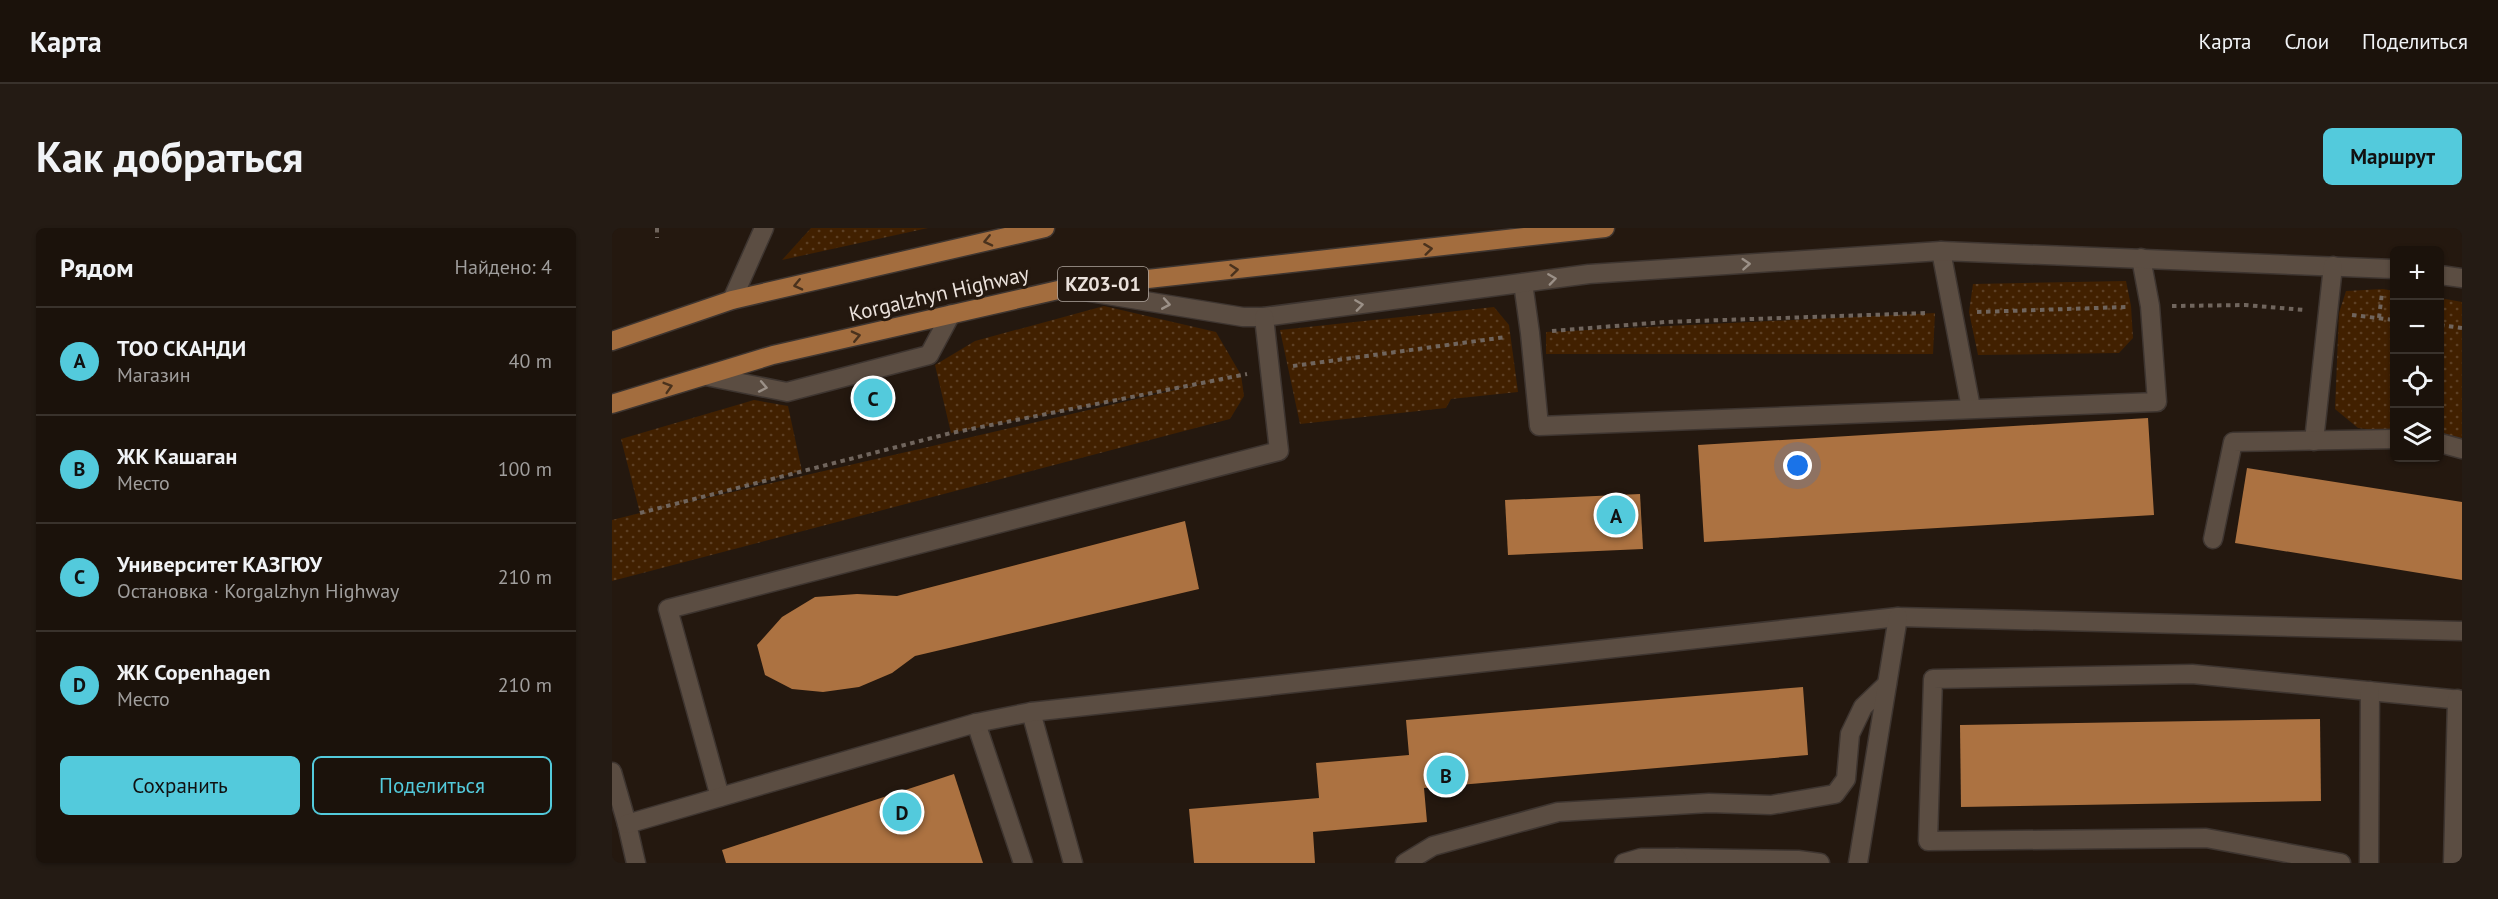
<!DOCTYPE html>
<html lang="ru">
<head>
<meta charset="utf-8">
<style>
	:root { --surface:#1b120b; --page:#241b14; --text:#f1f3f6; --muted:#a09e9d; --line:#39322c; --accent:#53cadc }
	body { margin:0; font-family:"PT Sans",sans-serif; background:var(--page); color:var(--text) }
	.controls { position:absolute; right:18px; top:18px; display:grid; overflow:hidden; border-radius:9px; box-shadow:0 2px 4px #0004 }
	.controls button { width:54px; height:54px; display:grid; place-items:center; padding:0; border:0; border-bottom:2px solid var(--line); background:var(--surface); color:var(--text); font:30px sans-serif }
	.you { position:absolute; left:1186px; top:238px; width:21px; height:21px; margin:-15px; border:4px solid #fff; border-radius:50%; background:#1a73e8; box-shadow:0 0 0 9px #1a73e833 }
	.badge { display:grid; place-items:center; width:39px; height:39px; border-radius:50%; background:var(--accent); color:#111; font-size:20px; font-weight:700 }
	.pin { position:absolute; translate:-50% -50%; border:3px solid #fff; box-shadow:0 2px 6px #0006 }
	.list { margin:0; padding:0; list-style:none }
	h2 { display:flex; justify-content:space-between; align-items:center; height:78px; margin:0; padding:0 24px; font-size:26px }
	h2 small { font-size:20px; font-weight:400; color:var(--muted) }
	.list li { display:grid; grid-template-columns:39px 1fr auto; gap:18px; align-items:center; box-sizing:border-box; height:108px; padding:0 24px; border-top:2px solid var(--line) }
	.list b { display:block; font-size:22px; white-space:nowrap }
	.list p { margin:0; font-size:20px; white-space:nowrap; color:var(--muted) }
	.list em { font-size:20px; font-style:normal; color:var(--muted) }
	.actions { display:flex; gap:12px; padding:18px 24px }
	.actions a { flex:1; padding:14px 0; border:2px solid var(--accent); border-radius:9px; text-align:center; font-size:21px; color:var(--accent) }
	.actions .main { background:var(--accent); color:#111 }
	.icon { flex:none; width:33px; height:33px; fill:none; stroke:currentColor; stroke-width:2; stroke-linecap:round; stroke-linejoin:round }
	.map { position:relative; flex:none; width:1850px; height:635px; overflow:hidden; border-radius:9px }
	header { display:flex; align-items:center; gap:36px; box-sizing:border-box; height:84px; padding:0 30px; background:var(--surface); border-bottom:2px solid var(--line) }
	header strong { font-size:28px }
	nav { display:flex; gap:33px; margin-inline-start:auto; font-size:21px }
	.intro { display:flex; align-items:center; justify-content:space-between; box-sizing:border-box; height:144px; padding:0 36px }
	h1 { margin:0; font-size:42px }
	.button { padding:15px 27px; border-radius:9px; background:var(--accent); color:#111; font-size:21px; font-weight:700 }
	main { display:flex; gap:36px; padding:0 36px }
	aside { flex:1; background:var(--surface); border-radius:9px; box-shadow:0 2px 4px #0004 }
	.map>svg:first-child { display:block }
	.grass { fill:url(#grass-dots) }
	.building { fill:#ac7241 }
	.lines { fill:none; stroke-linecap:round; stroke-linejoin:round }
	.minor-casing { stroke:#3e3530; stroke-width:21 }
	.major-casing { stroke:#3e3530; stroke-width:21 }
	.path { stroke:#70655d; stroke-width:4; stroke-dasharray:4.5 4.5; stroke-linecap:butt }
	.minor { stroke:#5b4d42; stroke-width:18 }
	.major { stroke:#a36d3e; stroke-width:18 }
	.oneway { stroke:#4a321d }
	.oneway2 { stroke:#9b9087 }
	.labels { text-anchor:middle; stroke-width:6; stroke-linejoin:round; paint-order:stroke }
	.shield { fill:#24180f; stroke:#afa59e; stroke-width:1.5 }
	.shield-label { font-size:20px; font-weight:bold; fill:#eae1db }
	.street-label { font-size:21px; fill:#eae1db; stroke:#24180f }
</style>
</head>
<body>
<header>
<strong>Карта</strong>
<nav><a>Карта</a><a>Слои</a><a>Поделиться</a></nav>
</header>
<div class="intro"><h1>Как добраться</h1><a class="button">Маршрут</a></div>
<main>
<aside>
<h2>Рядом<small>Найдено: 4</small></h2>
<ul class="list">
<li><span class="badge">A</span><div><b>ТОО СКАНДИ</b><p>Магазин</p></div><em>40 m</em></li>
<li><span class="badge">B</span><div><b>ЖК Кашаган</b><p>Место</p></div><em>100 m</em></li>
<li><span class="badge">C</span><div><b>Университет КАЗГЮУ</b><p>Остановка · Korgalzhyn Highway</p></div><em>210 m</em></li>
<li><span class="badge">D</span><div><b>ЖК Copenhagen</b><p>Место</p></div><em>210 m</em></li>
</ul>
<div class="actions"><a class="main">Сохранить</a><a>Поделиться</a></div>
</aside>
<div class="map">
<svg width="1850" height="635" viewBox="0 0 1850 635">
	<defs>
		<pattern id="grass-dots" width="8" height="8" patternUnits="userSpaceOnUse" patternTransform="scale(1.5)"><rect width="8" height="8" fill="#412000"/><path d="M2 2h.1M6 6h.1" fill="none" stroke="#5d4025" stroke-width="1.8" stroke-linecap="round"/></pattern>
	</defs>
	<rect width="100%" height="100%" fill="#24180f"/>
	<g class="grass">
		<polygon points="199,0 316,0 170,32"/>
		<polygon points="1514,53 1519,78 1521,110 1507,125 1366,127 1357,84 1361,56"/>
		<polygon points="1771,61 1782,63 1782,204 1746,200 1723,181 1727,85 1734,63"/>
		<polygon points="1828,70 1850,74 1850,211 1828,209"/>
		<polygon points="492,78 604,104 629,147 632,168 618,191 0,353 0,292 28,285 9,211 142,172 176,178 190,243 64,277 598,154 339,205 323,137 363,113"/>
		<polygon points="882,79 897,97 906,164 839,171 834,180 688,196 668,102"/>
		<polygon points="1323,85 1321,126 934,126 934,104"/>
	</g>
	<g class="building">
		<polygon points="1536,190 1542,287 1092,314 1086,217"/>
		<polygon points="1635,240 1850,274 1850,352 1623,315"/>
		<polygon points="1028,266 1031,321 896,327 893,272"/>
		<polygon points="573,293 587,361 303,428 280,445 247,459 211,464 180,461 153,447 145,417 170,389 203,369 245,366 285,368"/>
		<polygon points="1191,459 1196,527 812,560 815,594 701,604 703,635 582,635 577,581 707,570 704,535 797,527 794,492"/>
		<polygon points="1708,491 1709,573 1349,579 1348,497"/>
		<polygon points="342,546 371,635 114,635 110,622"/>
	</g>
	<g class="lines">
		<defs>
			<g id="minor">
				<polyline points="1329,23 1359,180"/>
				<polyline points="1828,47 1850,50"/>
				<polyline points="911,55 918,105 927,198 1545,174 1538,78 1529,30"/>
				<polyline points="465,62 631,89 652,89 977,46 1329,23 1782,41"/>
				<polyline points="120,72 152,0"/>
				<polyline points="94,148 175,164 317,127 339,86"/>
				<polyline points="1702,213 1721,38"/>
				<polyline points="1828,215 1850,221"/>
				<polyline points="1601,311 1621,214 1782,211"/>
				<polyline points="419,484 461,635"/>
				<polyline points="364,495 411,635"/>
				<polyline points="0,544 15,596 24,635"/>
				<polyline points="108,569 56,381 667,223 652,89"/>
				<polyline points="15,596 364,495 419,484 1286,389 1850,403"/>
				<polyline points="1065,630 1186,632 1208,635"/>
				<polyline points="793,635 821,618 946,584 1097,575 1159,577 1223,566 1234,551 1238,506 1251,479 1275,456"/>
				<polyline points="1012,635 1029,630 1065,630 1067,635"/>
				<polyline points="1246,635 1286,389"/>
				<polyline points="1729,635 1594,610 1316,613 1321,451 1580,446 1850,472"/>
				<polyline points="1757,635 1758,463"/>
				<polyline points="1841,635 1845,471"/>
			</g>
			<g id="major">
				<polyline points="0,113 120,72 433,0"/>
				<polyline points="0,176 161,127 455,60 993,0"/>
			</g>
		</defs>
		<use href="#minor" class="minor-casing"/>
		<use href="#major" class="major-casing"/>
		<g class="path">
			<polyline points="45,0 45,10"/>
			<polyline points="1560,78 1633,77 1693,82"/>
			<polyline points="1365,84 1514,79"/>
			<polyline points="1740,87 1782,92"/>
			<polyline points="1767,90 1770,65"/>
			<polyline points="1828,97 1850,100"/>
			<polyline points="940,103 1053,94 1316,85"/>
			<polyline points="681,138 894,109"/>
			<polyline points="28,285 339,205 635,146"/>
		</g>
		<use href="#minor" class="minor"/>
		<use href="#major" class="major"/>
	</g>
	<defs><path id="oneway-chevron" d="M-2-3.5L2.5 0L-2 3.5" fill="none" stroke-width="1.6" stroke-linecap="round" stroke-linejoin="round" transform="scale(1.5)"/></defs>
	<g class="oneway">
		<use href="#oneway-chevron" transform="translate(376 13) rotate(167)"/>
		<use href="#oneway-chevron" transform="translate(816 21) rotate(-7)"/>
		<use href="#oneway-chevron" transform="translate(622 42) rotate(-6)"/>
		<use href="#oneway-chevron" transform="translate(186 57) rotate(167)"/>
		<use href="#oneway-chevron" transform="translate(244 108) rotate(-13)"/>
		<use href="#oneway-chevron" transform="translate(56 159) rotate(-17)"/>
	</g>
	<g class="oneway2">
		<use href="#oneway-chevron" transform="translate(1134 36) rotate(-4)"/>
		<use href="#oneway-chevron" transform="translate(940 51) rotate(-8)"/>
		<use href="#oneway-chevron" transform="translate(554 76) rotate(10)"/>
		<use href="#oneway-chevron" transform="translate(747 77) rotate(-8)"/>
		<use href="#oneway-chevron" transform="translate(151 159) rotate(11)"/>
	</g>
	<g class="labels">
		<rect class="shield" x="446" y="39" width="90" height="34" rx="4.5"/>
		<g class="shield-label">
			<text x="491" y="63">KZ03-01</text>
		</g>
		<g class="street-label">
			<text transform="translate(327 66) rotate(-13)" y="7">Korgalzhyn Highway</text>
		</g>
	</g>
</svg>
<div class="controls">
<button>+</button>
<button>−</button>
<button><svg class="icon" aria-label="locate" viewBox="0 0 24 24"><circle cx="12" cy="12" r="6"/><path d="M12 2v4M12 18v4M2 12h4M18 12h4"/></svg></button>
<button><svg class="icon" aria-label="layers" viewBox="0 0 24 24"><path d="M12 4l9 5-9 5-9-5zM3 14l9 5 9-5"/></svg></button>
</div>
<div class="you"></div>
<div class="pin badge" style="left:1004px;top:287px">A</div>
<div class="pin badge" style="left:834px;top:547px">B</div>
<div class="pin badge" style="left:261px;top:170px">C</div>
<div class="pin badge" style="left:290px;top:584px">D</div>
</div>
</main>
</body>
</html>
